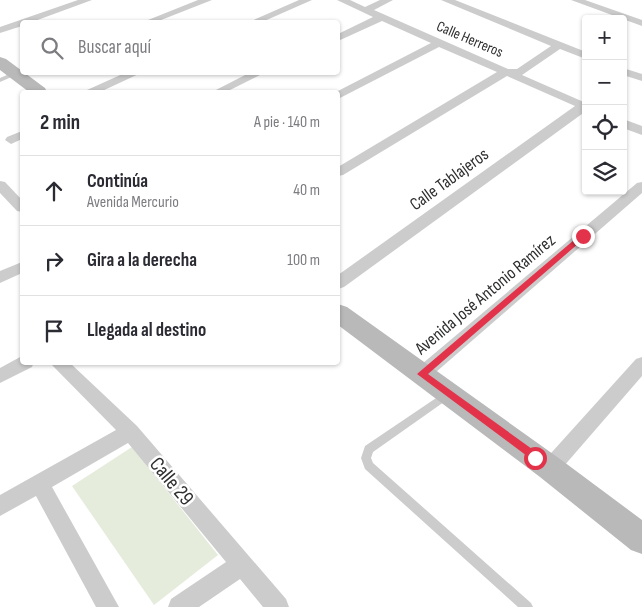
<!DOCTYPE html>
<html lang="es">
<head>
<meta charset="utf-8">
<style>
	:root { --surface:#fff; --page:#f2f2f3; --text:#2b2b33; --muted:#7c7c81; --line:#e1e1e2 }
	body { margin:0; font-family:"Sofia Sans Condensed",sans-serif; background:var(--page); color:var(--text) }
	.controls { position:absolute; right:15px; top:15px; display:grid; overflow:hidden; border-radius:5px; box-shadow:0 1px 4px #0004 }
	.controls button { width:45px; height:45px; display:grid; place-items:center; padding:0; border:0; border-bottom:1px solid var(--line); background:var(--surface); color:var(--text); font:25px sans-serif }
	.stop { position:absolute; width:15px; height:15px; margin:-11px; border:4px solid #e3334a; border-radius:50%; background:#fff }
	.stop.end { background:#e3334a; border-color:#fff; box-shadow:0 1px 5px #0008 }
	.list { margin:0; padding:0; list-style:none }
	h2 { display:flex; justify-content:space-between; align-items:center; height:65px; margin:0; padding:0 20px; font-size:21px }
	h2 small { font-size:16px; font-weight:400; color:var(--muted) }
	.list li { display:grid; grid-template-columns:32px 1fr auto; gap:15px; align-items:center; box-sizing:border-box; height:70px; padding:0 20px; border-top:1px solid var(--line) }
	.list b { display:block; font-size:19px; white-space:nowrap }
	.list p { margin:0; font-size:16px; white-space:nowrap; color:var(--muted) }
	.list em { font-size:16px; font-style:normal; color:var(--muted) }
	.icon { flex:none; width:28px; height:28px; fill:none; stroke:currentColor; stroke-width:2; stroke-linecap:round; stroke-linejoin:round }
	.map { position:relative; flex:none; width:642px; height:607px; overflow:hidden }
	.search { position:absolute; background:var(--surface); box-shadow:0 1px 4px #0004; left:20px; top:20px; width:320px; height:55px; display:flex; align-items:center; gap:12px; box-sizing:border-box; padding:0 18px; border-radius:5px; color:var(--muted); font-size:19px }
	.panel { position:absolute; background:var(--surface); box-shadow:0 1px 4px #0004; left:20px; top:90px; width:320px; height:275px; border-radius:5px }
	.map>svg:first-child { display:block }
	.green { fill:#e5ecdc }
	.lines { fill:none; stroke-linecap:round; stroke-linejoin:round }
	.lane { fill:#ccc; fill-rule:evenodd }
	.street { fill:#ccc; fill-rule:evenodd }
	.secondary { fill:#b9b9b9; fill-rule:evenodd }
	.route { fill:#e3334a }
	.labels { text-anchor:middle; stroke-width:5; stroke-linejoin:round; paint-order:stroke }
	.far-street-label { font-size:15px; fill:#2f2f2f; stroke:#fff }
	.street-label { font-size:18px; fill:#2f2f2f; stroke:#fff }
	.near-street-label { font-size:21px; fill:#2f2f2f; stroke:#fff }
</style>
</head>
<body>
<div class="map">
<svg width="642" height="607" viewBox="0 0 642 607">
	<rect width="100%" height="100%" fill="#fff"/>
	<polygon class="green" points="132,447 218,555 154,605 72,486"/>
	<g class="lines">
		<g class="lane">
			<polygon points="14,72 17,74 16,75 0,82 0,78"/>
			<polygon points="448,390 451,391 453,394 451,397 373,452 371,458 373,463 531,603 533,607 518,607 365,469 361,458 365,446"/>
		</g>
		<g class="street">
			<polygon points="78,0 92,0 32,22 22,22 22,26 0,33 0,27"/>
			<polygon points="198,0 212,0 156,22 143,22"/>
			<polygon points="299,0 312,0 262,22 249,22"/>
			<polygon points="337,0 350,0 365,7 380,0 393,0 374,10 508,69 517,69 551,46 441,0 455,0 586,52 586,59 560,49 522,75 586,103 586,111 344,287 338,289 338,275 575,106 507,76 343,175 338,176 338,167 497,72 439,47 338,99 338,92 336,92 431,43 382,21 338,41 338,34 373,17"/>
			<polygon points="571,0 585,0 642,20 642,26"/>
			<polygon points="623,68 642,74 642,81 623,75"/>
			<polygon points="127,72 143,72 100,92 85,92 87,90"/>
			<polygon points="251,72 266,72 226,92 212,92"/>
			<polygon points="623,119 642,126 642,135 623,128"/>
			<polygon points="22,131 22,139 11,144 5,140 7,137"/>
			<polygon points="0,181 5,182 22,200 22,212 17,211 0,193"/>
			<polygon points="642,182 642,193 428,379 422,381 416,379 413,374 416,369 637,183"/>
			<polygon points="22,262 22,273 0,283 0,271"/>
			<polygon points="22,356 22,362 34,362 32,367 0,383 0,368"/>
			<polygon points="642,357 642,376 557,474 550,477 543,474 540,468 543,462 636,359"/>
			<polygon points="49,362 69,362 137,426 286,599 289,607 263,607 240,579 199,607 168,607 171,599 226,562 128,443 52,487 119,607 96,607 36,496 0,516 0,495 116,430"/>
		</g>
		<g class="secondary">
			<polygon points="0,57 6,59 45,88 47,92 29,92 0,70"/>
			<polygon points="338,304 347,307 560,459 642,520 642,554 631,550 540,477 338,325"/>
		</g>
	</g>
	<polygon class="route" points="581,234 587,236 428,374 539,454 540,458 535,462 417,374"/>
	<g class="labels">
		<g class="far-street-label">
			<text transform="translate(470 39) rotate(23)" y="5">Calle Herreros</text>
		</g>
		<g class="street-label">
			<text transform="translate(449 179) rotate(-36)" y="6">Calle Tablajeros</text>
			<text transform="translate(485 294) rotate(-40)" y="6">Avenida José Antonio Ramírez</text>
		</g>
		<g class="near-street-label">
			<text transform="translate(172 481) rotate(50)" y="7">Calle 29</text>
		</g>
	</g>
</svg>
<div class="controls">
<button>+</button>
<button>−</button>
<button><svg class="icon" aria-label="locate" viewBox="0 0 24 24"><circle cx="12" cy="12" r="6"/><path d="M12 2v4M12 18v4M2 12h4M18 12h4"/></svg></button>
<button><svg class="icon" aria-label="layers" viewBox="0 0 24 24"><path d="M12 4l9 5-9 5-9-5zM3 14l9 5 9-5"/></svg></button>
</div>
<div class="stop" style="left:535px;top:458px"></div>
<div class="stop end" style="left:583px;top:236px"></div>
<div class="search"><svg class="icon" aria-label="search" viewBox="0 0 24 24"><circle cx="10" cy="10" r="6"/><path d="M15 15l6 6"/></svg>Buscar aquí</div>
<section class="panel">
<h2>2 min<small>A pie · 140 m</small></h2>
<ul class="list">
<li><svg class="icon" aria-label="ahead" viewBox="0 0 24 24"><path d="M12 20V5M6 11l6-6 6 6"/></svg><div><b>Continúa</b><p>Avenida Mercurio</p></div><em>40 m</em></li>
<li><svg class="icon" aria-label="right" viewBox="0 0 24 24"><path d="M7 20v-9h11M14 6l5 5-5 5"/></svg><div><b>Gira a la derecha</b></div><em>100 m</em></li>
<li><svg class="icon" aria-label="arrive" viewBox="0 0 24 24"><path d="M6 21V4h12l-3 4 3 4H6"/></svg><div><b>Llegada al destino</b></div></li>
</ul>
</section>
</div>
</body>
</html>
